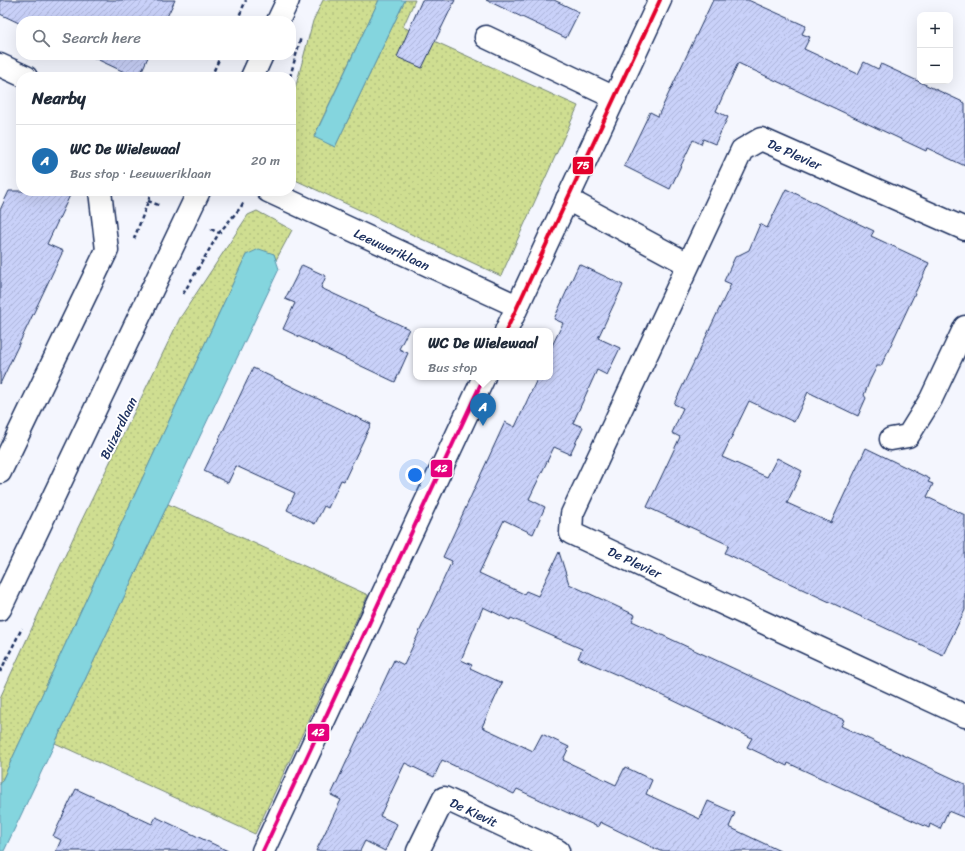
<!DOCTYPE html>
<html lang="en">
<head>
<meta charset="utf-8">
<style>
	:root { --surface:#fff; --page:#f6f6f7; --text:#1f2937; --muted:#747a83; --line:#e0e1e3; --accent:#1f6fb2 }
	body { margin:0; font-family:Sriracha,sans-serif; background:var(--page); color:var(--text) }
	.controls { position:absolute; right:12px; top:12px; display:grid; overflow:hidden; border-radius:8px; box-shadow:0 4px 16px #0002 }
	.controls button { width:36px; height:36px; display:grid; place-items:center; padding:0; border:0; border-bottom:1px solid var(--line); background:var(--surface); color:var(--text); font:20px sans-serif }
	.you { position:absolute; left:415px; top:475px; width:14px; height:14px; margin:-10px; border:3px solid #fff; border-radius:50%; background:#1a73e8; box-shadow:0 0 0 6px #1a73e833 }
	.badge { display:grid; place-items:center; width:26px; height:26px; border-radius:50%; background:var(--accent); color:#fff; font-size:13px; font-weight:700 }
	.pin { position:absolute; translate:-50% -33px; filter:drop-shadow(0 1px 2px #0008) }
	.pin::after { content:''; position:absolute; top:21px; width:14px; height:12px; background:inherit; clip-path:polygon(0 0,100% 0,50% 100%) }
	.popup { position:absolute; left:413px; top:328px; width:140px; height:52px; box-sizing:border-box; display:grid; place-content:center; border-radius:8px; background:var(--surface); filter:drop-shadow(0 1px 3px #0005); font-size:13px; white-space:nowrap; color:var(--muted) }
	.popup b { font-size:15px; color:var(--text) }
	.popup::after { content:''; position:absolute; left:50%; top:100%; margin-left:-8px; border:8px solid transparent; border-top-color:var(--surface) }
	.list { margin:0; padding:0; list-style:none }
	h2 { display:flex; justify-content:space-between; align-items:center; height:52px; margin:0; padding:0 16px; font-size:17px }
	h2 small { font-size:13px; font-weight:400; color:var(--muted) }
	.list li { display:grid; grid-template-columns:26px 1fr auto; gap:12px; align-items:center; box-sizing:border-box; height:72px; padding:0 16px; border-top:1px solid var(--line) }
	.list b { display:block; font-size:15px; white-space:nowrap }
	.list p { margin:0; font-size:13px; white-space:nowrap; color:var(--muted) }
	.list em { font-size:13px; font-style:normal; color:var(--muted) }
	.icon { flex:none; width:22px; height:22px; fill:none; stroke:currentColor; stroke-width:2; stroke-linecap:round; stroke-linejoin:round }
	.map { position:relative; flex:none; width:965px; height:851px; overflow:hidden }
	.search { position:absolute; background:var(--surface); box-shadow:0 4px 16px #0002; left:16px; top:16px; width:280px; height:44px; display:flex; align-items:center; gap:10px; box-sizing:border-box; padding:0 14px; border-radius:16px; color:var(--muted); font-size:15px }
	.panel { position:absolute; background:var(--surface); box-shadow:0 4px 16px #0002; left:16px; top:72px; width:280px; height:124px; border-radius:16px }
	.map>svg:first-child { display:block }
	.grass { fill:url(#grass-dots); stroke:#758678 }
	.water { fill:#84d5de; stroke:#5a93ab }
	.building { fill:url(#building-hatch); stroke:#1b2f5e }
	.lines { fill:none; stroke-linecap:round; stroke-linejoin:round }
	.minor-casing { stroke:#1b2f5e; stroke-width:25 }
	.tertiary-casing { stroke:#1b2f5e; stroke-width:25 }
	.path { stroke:#1b2f5e; stroke-width:2.5; stroke-dasharray:4 3; stroke-linecap:butt }
	.minor { stroke:#fff; stroke-width:22 }
	.tertiary { stroke:#fff; stroke-width:22 }
	.bus-1-casing { stroke:#fff; stroke-width:7 }
	.bus-2-casing { stroke:#fff; stroke-width:7 }
	.bus-1 { stroke:#e4002b; stroke-width:4 }
	.bus-2 { stroke:#e5007d; stroke-width:4 }
	.labels { text-anchor:middle; stroke-width:4; stroke-linejoin:round; paint-order:stroke }
	.street-label { font-size:13px; fill:#1b2f5e; stroke:#fff }
	.line-badge { stroke:#fff; stroke-width:1.5 }
	.badge-label { font-size:11px; text-anchor:middle; font-weight:bold; fill:#fff }
</style>
</head>
<body>
<div class="map">
<svg width="965" height="851" viewBox="0 0 965 851">
	<defs>
		<pattern id="grass-dots" width="8" height="8" patternUnits="userSpaceOnUse"><rect width="8" height="8" fill="#cfde91"/><path d="M2 2h.1M6 6h.1" fill="none" stroke="#b1bf7f" stroke-width="1.8" stroke-linecap="round"/></pattern>
		<pattern id="building-hatch" width="6" height="6" patternUnits="userSpaceOnUse"><rect width="6" height="6" fill="#c9d1f9"/><path d="M-1 1l2-2M0 6l6-6M5 7l2-2" fill="none" stroke="#acb4d8"/></pattern>
	</defs>
	<rect width="100%" height="100%" fill="#f4f6fe"/>
	<filter id="ink" filterUnits="userSpaceOnUse"><feTurbulence type="fractalNoise" baseFrequency=".025" numOctaves="2"/><feDisplacementMap in="SourceGraphic" scale="8" xChannelSelector="R" yChannelSelector="G"/><feConvolveMatrix kernelMatrix="1 2 1 2 8 2 1 2 1" color-interpolation-filters="sRGB"/></filter>
	<g filter="url(#ink)">
		<g class="grass">
			<polygon points="323,0 379,0 314,136 335,147 405,0 415,0 403,27 578,106 501,276 291,178 291,104 313,21"/>
			<polygon points="257,211 292,230 276,260 274,254 246,255 0,785 0,698 74,536 180,318 248,215"/>
			<polygon points="168,504 368,595 255,834 55,743"/>
		</g>
		<g class="water">
			<polygon points="379,0 405,0 335,147 314,137"/>
			<polygon points="259,249 274,254 279,269 4,851 0,851 0,785 246,255"/>
		</g>
		<g class="building">
			<polygon points="0,0 175,0 165,21 21,21 21,24 0,14"/>
			<polygon points="422,0 455,0 422,68 397,57"/>
			<polygon points="486,0 554,0 579,12 566,38"/>
			<polygon points="713,0 748,0 806,26 802,34 810,37 804,49 858,74 864,62 878,69 881,64 965,103 965,166 927,148 926,151 738,63 716,111 728,117 715,144 703,139 701,144 693,140 670,189 624,166 650,112 658,116"/>
			<polygon points="88,55 149,55 139,77 135,77"/>
			<polygon points="786,189 874,231 871,236 929,263 881,366 877,366 870,380 864,395 866,398 858,416 808,392 794,422 749,401 722,457 767,477 777,458 802,471 787,503 831,523 866,448 930,479 928,482 933,484 927,497 965,515 965,610 943,655 725,553 729,545 647,507 680,437 672,433 683,408 674,404 731,284 724,281 735,257 749,250 760,224 767,228"/>
			<polygon points="9,191 72,191 47,244 63,251 0,384 0,210"/>
			<polygon points="579,264 623,285 598,338 620,348 607,375 597,370 573,423 583,427 570,454 554,447 529,499 545,507 533,534 504,520 479,573 524,594 526,591 538,596 559,552 569,584 635,615 632,621 844,720 841,726 965,784 965,818 948,811 940,829 930,824 929,828 788,763 787,766 747,747 752,738 643,686 578,658 582,649 511,618 510,620 483,607 461,660 472,665 470,668 502,683 482,727 533,751 542,734 569,747 563,760 616,785 625,767 652,780 646,794 700,819 708,801 735,813 729,827 780,851 660,851 600,822 598,827 517,789 514,794 442,760 434,777 405,763 380,816 397,824 385,851 365,841 360,851 316,851 341,800 331,795 394,660 404,665 452,561 443,557 505,422 515,427 538,377 550,377 550,350 563,323 554,319"/>
			<polygon points="302,265 326,276 321,288 409,329 399,349 408,353 395,382 283,329 295,303 285,299"/>
			<polygon points="253,368 371,424 344,481 341,480 328,508 324,506 315,524 287,510 295,493 236,466 228,483 204,471"/>
			<polygon points="76,789 152,824 156,817 228,851 56,851 61,840 53,836"/>
		</g>
		<g class="lines">
			<defs>
				<g id="minor">
					<polyline points="486,37 615,98"/>
					<polyline points="0,65 26,77"/>
					<polyline points="268,191 517,306"/>
					<polyline points="567,199 688,264"/>
					<polyline points="965,229 761,139 742,150 572,514 571,533 965,716"/>
					<polyline points="506,331 660,0"/>
					<polyline points="891,439 908,436 931,399 965,327"/>
					<polyline points="0,472 107,250 100,191"/>
					<polyline points="263,851 484,377"/>
					<polyline points="418,851 444,798 558,851"/>
				</g>
				<g id="tertiary">
					<polyline points="278,21 288,0"/>
					<polyline points="252,77 262,55"/>
					<polyline points="0,609 199,191"/>
				</g>
			</defs>
			<use href="#minor" class="minor-casing"/>
			<use href="#tertiary" class="tertiary-casing"/>
			<g class="path">
				<polyline points="237,21 246,0"/>
				<polyline points="211,77 221,55"/>
				<polyline points="290,77 301,37"/>
				<polyline points="148,201 161,206"/>
				<polyline points="211,229 219,233"/>
				<polyline points="134,239 152,191"/>
				<polyline points="183,294 219,233 241,207 243,203"/>
				<polyline points="0,672 22,628"/>
			</g>
			<use href="#minor" class="minor"/>
			<use href="#tertiary" class="tertiary"/>
			<defs>
				<polyline id="bus-1" points="506,331 660,0"/>
				<polyline id="bus-2" points="263,851 484,377"/>
			</defs>
			<use href="#bus-1" class="bus-1-casing"/>
			<use href="#bus-2" class="bus-2-casing"/>
			<use href="#bus-1" class="bus-1"/>
			<use href="#bus-2" class="bus-2"/>
		</g>
	</g>
	<g class="labels">
		<g class="street-label">
			<text transform="translate(795 154) rotate(24)" y="5">De Plevier</text>
			<text transform="translate(392 249) rotate(25)" y="5">Leeuweriklaan</text>
			<text transform="translate(118 428) rotate(-64)" y="5">Buizerdlaan</text>
			<text transform="translate(635 562) rotate(25)" y="5">De Plevier</text>
			<text transform="translate(474 812) rotate(25)" y="5">De Kievit</text>
		</g>
	</g>
	<g class="line-badge">
		<rect x="572" y="156" width="22" height="19" rx="4" fill="#e4002b"/>
		<rect x="430" y="459" width="23" height="19" rx="4" fill="#e5007d"/>
		<rect x="307" y="723" width="23" height="19" rx="4" fill="#e5007d"/>
	</g>
	<g class="badge-label">
		<text x="583" y="169">75</text>
		<text x="441" y="472">42</text>
		<text x="318" y="736">42</text>
	</g>
</svg>
<div class="controls">
<button>+</button>
<button>−</button>
</div>
<div class="you"></div>
<div class="pin badge" style="left:483px;top:426px">A</div>
<div class="popup"><b>WC De Wielewaal</b>Bus stop</div>
<div class="search"><svg class="icon" aria-label="search" viewBox="0 0 24 24"><circle cx="10" cy="10" r="6"/><path d="M15 15l6 6"/></svg>Search here</div>
<section class="panel">
<h2>Nearby<small></small></h2>
<ul class="list">
<li><span class="badge">A</span><div><b>WC De Wielewaal</b><p>Bus stop · Leeuweriklaan</p></div><em>20 m</em></li>
</ul>
</section>
</div>
</body>
</html>
